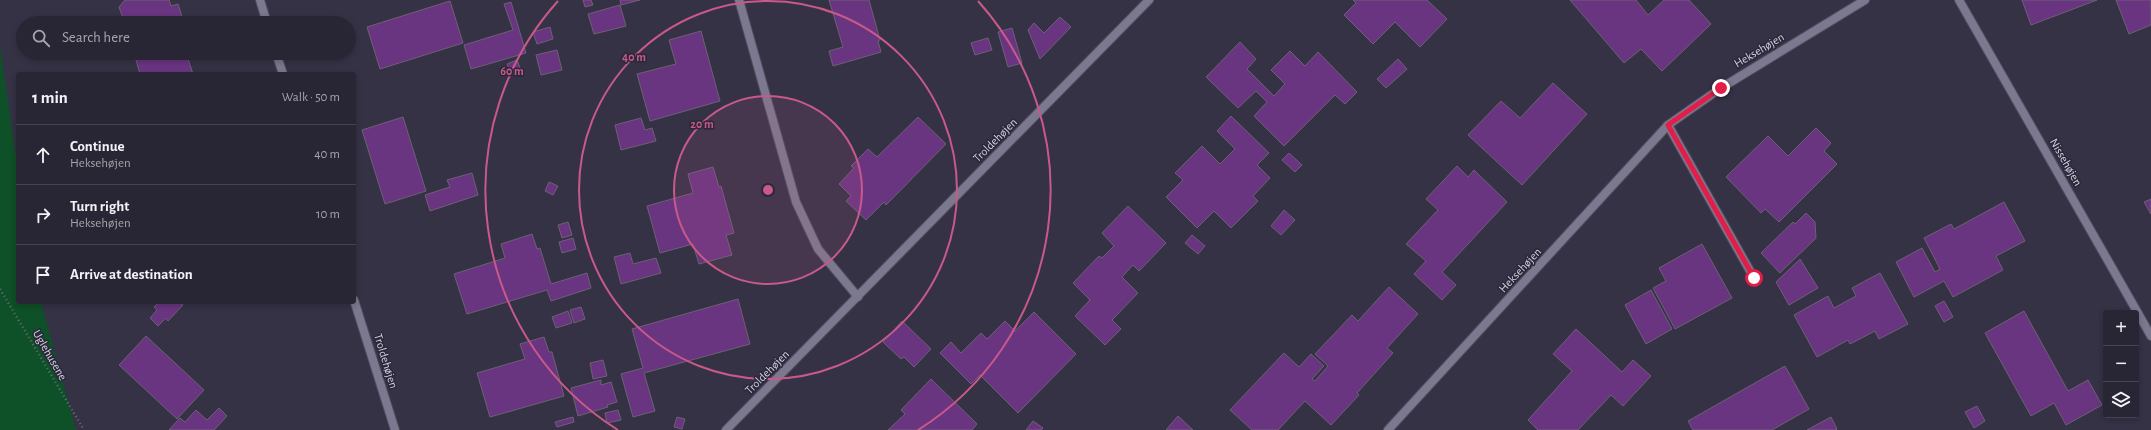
<!DOCTYPE html>
<html lang="en">
<head>
<meta charset="utf-8">
<style>
	:root { --surface:#282634; --page:#302e3c; --text:#f1f3f6; --muted:#a5a5ac; --line:#44434f }
	body { margin:0; font-family:"Alegreya Sans",sans-serif; background:var(--page); color:var(--text) }
	.controls { position:absolute; right:12px; bottom:12px; display:grid; overflow:hidden; border-radius:4px; box-shadow:0 2px 6px #0003 }
	.controls button { width:36px; height:36px; display:grid; place-items:center; padding:0; border:0; border-bottom:1px solid var(--line); background:var(--surface); color:var(--text); font:20px sans-serif }
	.stop { position:absolute; width:12px; height:12px; margin:-9px; border:3px solid #e11d48; border-radius:50%; background:#fff }
	.stop.end { background:#e11d48; border-color:#fff; box-shadow:0 1px 4px #0008 }
	.list { margin:0; padding:0; list-style:none }
	h2 { display:flex; justify-content:space-between; align-items:center; height:52px; margin:0; padding:0 16px; font-size:17px }
	h2 small { font-size:13px; font-weight:400; color:var(--muted) }
	.list li { display:grid; grid-template-columns:26px 1fr auto; gap:12px; align-items:center; box-sizing:border-box; height:60px; padding:0 16px; border-top:1px solid var(--line) }
	.list b { display:block; font-size:15px; white-space:nowrap }
	.list p { margin:0; font-size:13px; white-space:nowrap; color:var(--muted) }
	.list em { font-size:13px; font-style:normal; color:var(--muted) }
	.icon { flex:none; width:22px; height:22px; fill:none; stroke:currentColor; stroke-width:2; stroke-linecap:round; stroke-linejoin:round }
	.map { position:relative; flex:none; width:2151px; height:430px; overflow:hidden }
	.search { position:absolute; background:var(--surface); box-shadow:0 2px 6px #0003; left:16px; top:16px; width:340px; height:44px; display:flex; align-items:center; gap:10px; box-sizing:border-box; padding:0 14px; border-radius:22px; color:var(--muted); font-size:15px }
	.panel { position:absolute; background:var(--surface); box-shadow:0 2px 6px #0003; left:16px; top:72px; width:340px; height:232px; border-radius:4px }
	.map>svg:first-child { display:block }
	.green { fill:#0e5027 }
	.building { fill:#693580; stroke:#6d6074 }
	.lines { fill:none; stroke-linecap:round; stroke-linejoin:round }
	.minor-casing { stroke:#504e5e; stroke-width:10 }
	.path { stroke:#6c6a7b; stroke-width:2.5; stroke-dasharray:1 3; stroke-linecap:butt }
	.minor { stroke:#7b788f; stroke-width:8 }
	.route { stroke:#e11d48; stroke-width:5 }
	.ring { fill:none; stroke:#c85989; stroke-width:2 }
	.labels { text-anchor:middle; stroke-width:3; stroke-linejoin:round; paint-order:stroke }
	.street-label { font-size:12px; fill:#d3d2df; stroke:#2b283b }
	.centre { fill:#c85989; stroke:#2b283b; stroke-width:2 }
	.ring-label { font-size:12px; text-anchor:middle; font-weight:bold; fill:#c85989; stroke:#2b283b; stroke-width:3; stroke-linejoin:round; paint-order:stroke }
</style>
</head>
<body>
<div class="map">
<svg width="2151" height="430" viewBox="0 0 2151 430">
	<rect width="100%" height="100%" fill="#353246"/>
	<polygon class="green" points="0,46 18,171 18,302 41,302 76,430 0,430"/>
	<g class="building">
		<polygon points="125,0 169,0 171,6 178,4 184,23 120,23 124,21 119,7"/>
		<polygon points="583,0 591,0 593,5 585,7"/>
		<polygon points="620,0 640,0 621,5"/>
		<polygon points="829,0 869,0 880,40 878,41 881,52 833,66 829,51 843,47"/>
		<polygon points="1353,0 1427,0 1447,19 1420,47 1395,22 1373,44 1344,15 1356,3"/>
		<polygon points="1570,0 1636,0 1648,15 1664,0 1689,0 1711,24 1662,71 1641,49 1624,63"/>
		<polygon points="2022,0 2097,0 2031,25"/>
		<polygon points="2116,0 2151,0 2151,25 2129,34"/>
		<polygon points="450,1 463,43 380,69 367,27"/>
		<polygon points="511,2 526,53 471,69 464,45 513,30 504,4"/>
		<polygon points="620,5 626,26 594,34 588,14"/>
		<polygon points="1060,17 1071,27 1040,59 1028,30 1034,23 1044,33"/>
		<polygon points="550,27 553,39 537,44 533,32"/>
		<polygon points="1012,28 1022,63 1008,67 998,32"/>
		<polygon points="701,31 720,101 650,121 637,74 676,64 669,40"/>
		<polygon points="988,38 992,50 975,55 971,43"/>
		<polygon points="1240,42 1256,59 1247,69 1274,96 1285,84 1271,70 1290,51 1305,66 1318,52 1357,92 1345,104 1335,95 1284,146 1254,116 1267,102 1256,91 1238,108 1206,77"/>
		<polygon points="557,50 562,70 541,75 536,55"/>
		<polygon points="134,53 186,53 193,74 140,74"/>
		<polygon points="1398,59 1407,69 1386,88 1377,79"/>
		<polygon points="517,60 521,70 511,74 507,64"/>
		<polygon points="1553,83 1587,114 1522,185 1468,135 1501,101 1520,118"/>
		<polygon points="1231,116 1269,153 1257,165 1270,178 1253,196 1258,201 1231,228 1214,211 1197,228 1166,197 1183,180 1175,173 1202,146 1220,164 1235,149 1217,131"/>
		<polygon points="403,117 426,191 385,204 362,130"/>
		<polygon points="918,117 946,144 886,205 884,202 866,220 846,201 851,196 839,184 854,168 851,166 868,149 877,157"/>
		<polygon points="641,118 645,130 652,128 656,141 621,150 615,125"/>
		<polygon points="1816,128 1831,143 1824,151 1837,164 1779,222 1765,209 1761,213 1726,177 1768,136 1788,156"/>
		<polygon points="1289,153 1302,165 1295,172 1282,160"/>
		<polygon points="1457,166 1468,177 1474,170 1507,202 1442,272 1456,285 1442,300 1414,274 1426,261 1406,244 1438,210 1426,199"/>
		<polygon points="713,167 719,187 721,186 734,233 726,235 732,255 699,264 693,244 660,253 647,206 693,193 688,174"/>
		<polygon points="472,173 478,195 430,211 425,195 450,187 447,180"/>
		<polygon points="549,182 558,186 553,195 545,191"/>
		<polygon points="2151,199 2151,214 2144,202"/>
		<polygon points="2004,202 2025,241 1996,256 2003,270 1953,297 1944,281 1914,297 1896,262 1922,248 1935,272 1940,269 1924,238 1951,224 1954,229"/>
		<polygon points="1128,206 1166,243 1139,271 1133,265 1122,277 1138,293 1112,320 1121,329 1105,345 1075,316 1090,300 1073,283 1099,256 1102,258 1114,246 1102,233"/>
		<polygon points="1284,210 1295,220 1281,235 1271,226"/>
		<polygon points="1806,213 1815,222 1816,238 1780,273 1761,253 1793,222 1795,224"/>
		<polygon points="568,222 572,235 562,238 558,225"/>
		<polygon points="532,234 537,249 540,248 551,284 587,273 591,288 551,301 547,290 467,314 454,274 505,258 501,244"/>
		<polygon points="1192,235 1205,246 1198,254 1185,243"/>
		<polygon points="573,238 576,249 562,253 559,242"/>
		<polygon points="1702,244 1732,298 1675,329 1653,288 1666,281 1659,268"/>
		<polygon points="630,253 633,264 656,258 661,273 621,284 614,257"/>
		<polygon points="1800,259 1818,288 1789,305 1776,282"/>
		<polygon points="1880,273 1908,324 1879,339 1875,331 1850,344 1848,340 1817,357 1794,315 1828,296 1834,308 1856,296 1852,288"/>
		<polygon points="1389,287 1418,314 1387,348 1393,353 1357,393 1359,395 1331,425 1305,401 1278,430 1252,430 1230,410 1284,353 1299,367 1311,354 1324,366 1312,379 1315,381 1328,366 1315,354 1352,315 1358,321"/>
		<polygon points="1651,290 1672,329 1646,344 1625,305"/>
		<polygon points="738,299 750,344 644,373 655,411 633,417 621,374 643,368 632,329"/>
		<polygon points="1944,301 1953,317 1944,322 1935,306"/>
		<polygon points="159,302 179,302 183,305 168,321 166,318 158,326 150,318 157,310 154,307"/>
		<polygon points="581,307 585,319 574,323 570,310"/>
		<polygon points="568,311 572,323 556,328 552,317"/>
		<polygon points="2024,311 2068,391 2088,380 2102,405 2066,425 2054,403 2031,416 1985,333"/>
		<polygon points="1034,312 1076,354 1018,413 980,375 971,384 940,353 951,342 961,353 981,333 987,339 1005,321 1015,331"/>
		<polygon points="902,321 931,349 914,367 904,357 901,359 883,342"/>
		<polygon points="1576,329 1622,372 1633,360 1651,376 1623,406 1611,395 1578,430 1538,430 1528,420 1572,371 1553,354"/>
		<polygon points="146,336 204,390 177,419 119,365"/>
		<polygon points="544,337 549,352 552,352 564,396 490,417 477,373 525,359 520,344"/>
		<polygon points="603,360 607,376 593,379 590,363"/>
		<polygon points="1785,366 1809,409 1772,430 1693,430 1688,421"/>
		<polygon points="931,379 977,424 972,430 888,430 905,414 901,410"/>
		<polygon points="601,380 601,385 611,382 617,402 607,405 608,407 578,416 571,388"/>
		<polygon points="1977,406 1985,421 1974,428 1965,412"/>
		<polygon points="219,408 227,416 214,430 169,430 180,418 185,422 196,410 207,420"/>
		<polygon points="618,410 621,420 607,423 605,413"/>
		<polygon points="1178,416 1193,430 1166,430"/>
		<polygon points="573,417 574,422 557,427 555,422"/>
		<polygon points="677,417 685,419 682,429 674,427"/>
		<polygon points="1831,417 1837,429 1836,430 1807,430"/>
		<polygon points="1033,421 1043,428 1041,430 1026,430"/>
	</g>
	<g class="lines">
		<defs>
			<g id="minor">
				<polyline points="260,0 267,23"/>
				<polyline points="739,0 796,202 818,249 858,297"/>
				<polyline points="1959,0 2151,336"/>
				<polyline points="276,53 283,74"/>
				<polyline points="1668,125 1754,278"/>
				<polyline points="354,300 395,430"/>
				<polyline points="726,430 1149,0"/>
				<polyline points="1388,430 1668,125 1721,88 1865,0"/>
			</g>
		</defs>
		<use href="#minor" class="minor-casing"/>
		<polyline class="path" points="0,289 84,430"/>
		<use href="#minor" class="minor"/>
	</g>
	<g class="lines">
		<polyline class="route" points="1721,88 1668,125 1754,278"/>
	</g>
	<circle cx="768" cy="190" r="94" fill="#c85989" fill-opacity=".12"/>
	<g class="ring">
		<circle cx="768" cy="190" r="94"/>
		<circle cx="768" cy="190" r="189"/>
		<path d="M618 430A283 283 0 0 1 558 1M978 1A283 283 0 0 1 918 430"/>
	</g>
	<g class="labels">
		<g class="street-label">
			<text transform="translate(1759 50) rotate(-31)" y="4">Heksehøjen</text>
			<text transform="translate(995 140) rotate(-45)" y="4">Troldehøjen</text>
			<text transform="translate(2066 162) rotate(60)" y="4">Nissehøjen</text>
			<text transform="translate(1520 270) rotate(-47)" y="4">Heksehøjen</text>
			<text transform="translate(50 355) rotate(60)" y="4">Uglehusene</text>
			<text transform="translate(386 361) rotate(73)" y="4">Troldehøjen</text>
			<text transform="translate(767 372) rotate(-45)" y="4">Troldehøjen</text>
		</g>
	</g>
	<circle cx="768" cy="190" r="6" class="centre"/>
	<g class="ring-label">
		<text x="634" y="61">40 m</text>
		<text x="512" y="75">60 m</text>
		<text x="702" y="128">20 m</text>
	</g>
</svg>
<div class="controls">
<button>+</button>
<button>−</button>
<button><svg class="icon" aria-label="layers" viewBox="0 0 24 24"><path d="M12 4l9 5-9 5-9-5zM3 14l9 5 9-5"/></svg></button>
</div>
<div class="stop" style="left:1754px;top:278px"></div>
<div class="stop end" style="left:1721px;top:88px"></div>
<div class="search"><svg class="icon" aria-label="search" viewBox="0 0 24 24"><circle cx="10" cy="10" r="6"/><path d="M15 15l6 6"/></svg>Search here</div>
<section class="panel">
<h2>1 min<small>Walk · 50 m</small></h2>
<ul class="list">
<li><svg class="icon" aria-label="ahead" viewBox="0 0 24 24"><path d="M12 20V5M6 11l6-6 6 6"/></svg><div><b>Continue</b><p>Heksehøjen</p></div><em>40 m</em></li>
<li><svg class="icon" aria-label="right" viewBox="0 0 24 24"><path d="M7 20v-9h11M14 6l5 5-5 5"/></svg><div><b>Turn right</b><p>Heksehøjen</p></div><em>10 m</em></li>
<li><svg class="icon" aria-label="arrive" viewBox="0 0 24 24"><path d="M6 21V4h12l-3 4 3 4H6"/></svg><div><b>Arrive at destination</b></div></li>
</ul>
</section>
</div>
</body>
</html>
